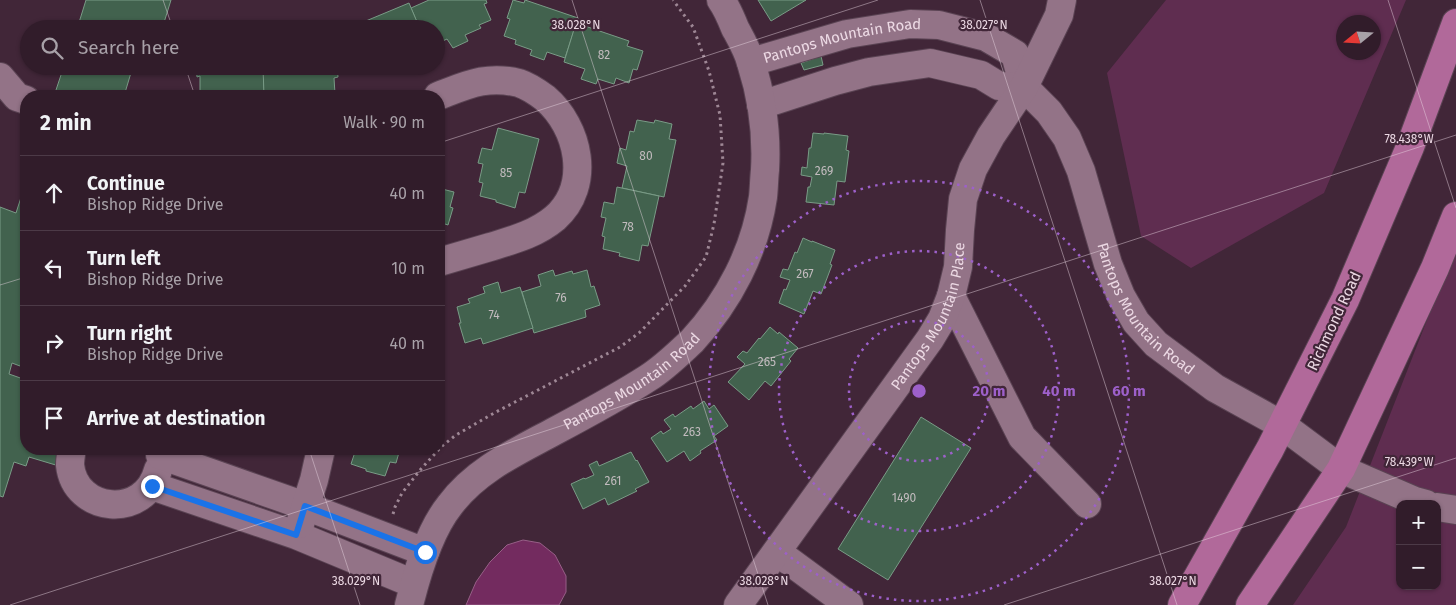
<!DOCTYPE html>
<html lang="en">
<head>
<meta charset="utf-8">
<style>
	:root { --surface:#311c2a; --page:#3d2936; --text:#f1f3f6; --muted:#a8a1a8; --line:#4c3a47 }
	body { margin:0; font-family:"Fira Sans",sans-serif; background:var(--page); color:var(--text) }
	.controls { position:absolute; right:15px; bottom:15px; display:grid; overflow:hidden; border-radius:10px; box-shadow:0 1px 4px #0004 }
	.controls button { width:45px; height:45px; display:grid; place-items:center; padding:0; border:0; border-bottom:1px solid var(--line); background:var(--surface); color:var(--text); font:25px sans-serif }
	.compass { position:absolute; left:1336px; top:15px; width:45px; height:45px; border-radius:50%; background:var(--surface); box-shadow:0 1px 4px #0004; rotate:252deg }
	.stop { position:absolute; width:15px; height:15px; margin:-11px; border:4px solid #1a73e8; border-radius:50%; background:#fff }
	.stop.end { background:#1a73e8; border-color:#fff; box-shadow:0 1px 5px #0008 }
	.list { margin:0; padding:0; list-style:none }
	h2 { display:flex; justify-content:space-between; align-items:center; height:65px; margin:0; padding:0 20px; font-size:21px }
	h2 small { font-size:16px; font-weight:400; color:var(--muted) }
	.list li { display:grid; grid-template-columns:32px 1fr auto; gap:15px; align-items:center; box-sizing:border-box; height:75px; padding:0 20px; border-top:1px solid var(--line) }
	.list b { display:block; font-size:19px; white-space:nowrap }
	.list p { margin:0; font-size:16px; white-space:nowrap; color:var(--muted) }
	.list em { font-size:16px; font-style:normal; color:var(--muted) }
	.icon { flex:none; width:28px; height:28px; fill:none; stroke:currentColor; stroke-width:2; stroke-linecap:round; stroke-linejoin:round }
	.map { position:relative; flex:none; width:1456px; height:605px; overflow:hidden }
	.search { position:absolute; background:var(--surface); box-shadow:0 1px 4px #0004; left:20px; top:20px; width:425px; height:55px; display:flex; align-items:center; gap:12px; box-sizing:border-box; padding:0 18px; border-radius:28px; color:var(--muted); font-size:19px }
	.panel { position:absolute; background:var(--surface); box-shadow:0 1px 4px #0004; left:20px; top:90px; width:425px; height:365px; border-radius:20px }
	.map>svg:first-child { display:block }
	.green { fill:#5f2d50; fill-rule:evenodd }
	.water { fill:#732b5f; stroke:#975f87 }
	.building { fill:#42624e; stroke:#799b86 }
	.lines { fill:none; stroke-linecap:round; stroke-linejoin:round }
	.minor-casing { stroke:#5a4353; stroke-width:30 }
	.highway-casing { stroke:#5a4353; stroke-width:30 }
	.path { stroke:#9e8795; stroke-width:3; stroke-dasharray:2.5 4; stroke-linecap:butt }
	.minor { stroke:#937387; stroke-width:28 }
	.highway { stroke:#b1699a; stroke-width:28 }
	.route { stroke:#1a73e8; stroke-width:6 }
	.ticks { fill:none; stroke:#ecd9e4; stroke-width:1; stroke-opacity:0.45 }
	.ring { fill:none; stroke:#9d60ca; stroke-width:2.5; stroke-dasharray:2.5 5 }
	.labels { text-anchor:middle; stroke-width:4.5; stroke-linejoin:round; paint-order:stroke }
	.number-label { font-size:12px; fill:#c2bbbe }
	.street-label { font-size:15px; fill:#ecd9e4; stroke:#412638 }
	.ticks-label { font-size:12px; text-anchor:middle; fill:#ecd9e4; stroke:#412638; stroke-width:4.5; stroke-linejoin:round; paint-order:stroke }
	.centre { fill:#9d60ca; stroke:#412638; stroke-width:2.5 }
	.ring-label { font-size:15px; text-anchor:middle; font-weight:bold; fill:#9d60ca; stroke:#412638; stroke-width:4.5; stroke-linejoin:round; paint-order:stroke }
</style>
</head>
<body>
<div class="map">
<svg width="1456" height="605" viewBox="0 0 1456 605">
	<rect width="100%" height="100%" fill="#412638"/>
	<g class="green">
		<path d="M1166,0H1406L1324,193L1191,268L1141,236L1107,73ZM1344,22H1374V52H1344Z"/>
		<path d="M1456,246V605H1293L1346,527ZM1400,504H1437V586H1400Z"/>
	</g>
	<polygon class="water" points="523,540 540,543 555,555 566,576 566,592 559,605 466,605 476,582 490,562 507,545"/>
	<g class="building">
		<polygon points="86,0 171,0 162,29 77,29"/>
		<polygon points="429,0 486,0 487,3 484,4 491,20 479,25 481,28 465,35 468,41 453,48 447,39 436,44 436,29 420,29 411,8"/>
		<polygon points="513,0 524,3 525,0 578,18 565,58 547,52 544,60 530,55 532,50 515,44 516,40 504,36 510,19 507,18"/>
		<polygon points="758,0 806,0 771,21"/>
		<polygon points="409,3 420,29 363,29 361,23"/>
		<polygon points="576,23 629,41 627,46 643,51 637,70 633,69 629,83 616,78 614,84 598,79 596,84 581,79 585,69 564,62"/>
		<polygon points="821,56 823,65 804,70 801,63"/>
		<polygon points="64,66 133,66 124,96 54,96"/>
		<polygon points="196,66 263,66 264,91 247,92 247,96 214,96 214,93 200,93 200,76 197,77"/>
		<polygon points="263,66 337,66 338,77 334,78 335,94 321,95 321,96 264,96"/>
		<polygon points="637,120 654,123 655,120 672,124 669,139 676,140 664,197 622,188 627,166 617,163 620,148 626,150 630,131 634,132"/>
		<polygon points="498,128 539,139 525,193 519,192 515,208 496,202 496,200 480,196 483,183 479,182 483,164 478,163 482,148 492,150"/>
		<polygon points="813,133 824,134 824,133 848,136 846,150 849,151 845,182 837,181 834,205 806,202 808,187 810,187 812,177 801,175 802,167 807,168 809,148 811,148"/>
		<polygon points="439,181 443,183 442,189 454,192 450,207 453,208 448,225 439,222"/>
		<polygon points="26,182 26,355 23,354 20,366 12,363 9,374 26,380 26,449 64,449 59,466 29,457 26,466 14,462 3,497 0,496 0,207 16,213"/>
		<polygon points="617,187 659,196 648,246 642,245 639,261 619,256 620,253 603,249 605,237 602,236 606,218 601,217 604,202 614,204"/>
		<polygon points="803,238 812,242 812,241 835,250 830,264 832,265 821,294 813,291 804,314 779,303 784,289 786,290 790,280 780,277 783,269 788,270 795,252 797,253"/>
		<polygon points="553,270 555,276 572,271 573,274 587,270 591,287 594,286 600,305 585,310 586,317 534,333 522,292 541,286 538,275"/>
		<polygon points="498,282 501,293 520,287 533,328 483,344 481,338 465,343 459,323 461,323 457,307 470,303 468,299 485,293 483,287"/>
		<polygon points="770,327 778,334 779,332 798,348 789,359 791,361 771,386 765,381 749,400 728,382 745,364 737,357 743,351 747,353 759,338 760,339"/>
		<polygon points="704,401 709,409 714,405 728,426 714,436 717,440 700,451 701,453 690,461 684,451 667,462 651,438 661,431 663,434 671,429 664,420 673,414 675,417 691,406 693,409"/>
		<polygon points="921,417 971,448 888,580 838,549"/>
		<polygon points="351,449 400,449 396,463 390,462 385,476 366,471 366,469 351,464 355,452 351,451"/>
		<polygon points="631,452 636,461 637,460 649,482 635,489 637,491 608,505 605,498 583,509 571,484 584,478 585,479 594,475 589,465 597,461 599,466"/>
	</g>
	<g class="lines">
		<defs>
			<g id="minor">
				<path id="s1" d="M751,62L847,34L910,24L939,25L986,37L1015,54L1024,87L1049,112L1067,138L1081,171L1108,264L1121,296L1136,322L1156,344L1215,388L1282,425L1341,469L1415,501L1426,504"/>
				<polyline points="0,77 17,97 26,100"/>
				<path d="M438,96C467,85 487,75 519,83C528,86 537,92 545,98C579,127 592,185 555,218C536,234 513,240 490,247C473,252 456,257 439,262"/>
				<polyline points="761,105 835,81 869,72 930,63 981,75 999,86 1024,87"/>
				<polyline points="951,296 1022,437 1087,504"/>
				<path d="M72,449C71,454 70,460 70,465C75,513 145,520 158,470"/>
				<polyline points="160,455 305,506 425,552"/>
				<polyline points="152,486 296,535 414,584"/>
				<polyline points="1437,507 1456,510"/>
				<polyline points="300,524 314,480 321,449"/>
				<polyline points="777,552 849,605"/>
				<path id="s2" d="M409,605C417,573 429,531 450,505C476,470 516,452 553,432C585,415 617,398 648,378C664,368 678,354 692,341C729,301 755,251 763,197C764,188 764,179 765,170C767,134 762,97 751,63C748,51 741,39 735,28C731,18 727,8 721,0"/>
				<path id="s3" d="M738,605L930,339L942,319L951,296L958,267L960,230L963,199L973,169L991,136L1024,87L1059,15L1062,0"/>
			</g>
			<g id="highway">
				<polyline points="1182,605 1270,449 1345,300 1410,147 1456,23"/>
				<polyline points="1250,605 1341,469 1435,268 1456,216"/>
			</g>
		</defs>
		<use href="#minor" class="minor-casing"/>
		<use href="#highway" class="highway-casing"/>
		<polyline class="path" points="393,514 395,507 402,493 421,469 442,446 456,435 496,412 620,347 639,333 685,286 706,257 714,224 723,163 720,115 709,71 693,27 673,0"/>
		<use href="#minor" class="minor"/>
		<use href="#highway" class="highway"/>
	</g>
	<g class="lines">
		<polyline class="route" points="152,486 296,535 305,506 425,552"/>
	</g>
	<path class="ticks" d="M163,0L173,29M572,0L768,605M980,0L1177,605M1388,0L1456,208M185,66L195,96M439,143L878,0M0,285L26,277M309,449L360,605M10,605L1456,135M1004,605L1456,458"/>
	<g class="ring">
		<circle cx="919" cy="391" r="70"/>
		<circle cx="919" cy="391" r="140"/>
		<circle cx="919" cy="391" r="210"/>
	</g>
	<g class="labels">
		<g class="number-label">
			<text x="604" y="59">82</text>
			<text x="646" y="160">80</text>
			<text x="824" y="175">269</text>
			<text x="506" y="177">85</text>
			<text x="628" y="231">78</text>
			<text x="805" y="278">267</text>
			<text x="561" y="302">76</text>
			<text x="494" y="319">74</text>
			<text x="767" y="366">265</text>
			<text x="692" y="436">263</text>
			<text x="613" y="485">261</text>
			<text x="904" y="502">1490</text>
		</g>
		<g class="street-label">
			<text dy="5" stroke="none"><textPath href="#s1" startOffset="94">Pantops Mountain Road</textPath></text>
			<text dy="5" stroke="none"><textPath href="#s1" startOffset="568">Pantops Mountain Road</textPath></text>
			<text dy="5" stroke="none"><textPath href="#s3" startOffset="349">Pantops Mountain Place</textPath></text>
			<text transform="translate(1334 321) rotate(-65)" y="5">Richmond Road</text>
			<text dy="5" stroke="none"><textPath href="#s2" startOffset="330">Pantops Mountain Road</textPath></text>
		</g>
	</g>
	<g class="ticks-label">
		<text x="576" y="29">38.028°N</text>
		<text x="984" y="29">38.027°N</text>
		<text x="1409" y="143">78.438°W</text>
		<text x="1409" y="466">78.439°W</text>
		<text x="356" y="585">38.029°N</text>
		<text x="764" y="585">38.028°N</text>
		<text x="1173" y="585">38.027°N</text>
	</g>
	<circle cx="919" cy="391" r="8" class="centre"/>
	<g class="ring-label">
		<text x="989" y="396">20 m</text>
		<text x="1059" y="396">40 m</text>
		<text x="1129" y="396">60 m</text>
	</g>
</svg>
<div class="controls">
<button>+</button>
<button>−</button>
</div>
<svg class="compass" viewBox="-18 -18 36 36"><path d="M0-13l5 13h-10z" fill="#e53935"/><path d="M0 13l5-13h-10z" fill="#a8a1a8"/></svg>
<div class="stop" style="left:425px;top:552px"></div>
<div class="stop end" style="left:152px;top:486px"></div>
<div class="search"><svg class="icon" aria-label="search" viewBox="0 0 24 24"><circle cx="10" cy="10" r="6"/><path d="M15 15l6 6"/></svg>Search here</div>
<section class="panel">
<h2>2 min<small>Walk · 90 m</small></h2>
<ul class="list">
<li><svg class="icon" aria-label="ahead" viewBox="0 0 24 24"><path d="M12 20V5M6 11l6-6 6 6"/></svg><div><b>Continue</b><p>Bishop Ridge Drive</p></div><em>40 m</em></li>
<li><svg class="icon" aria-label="left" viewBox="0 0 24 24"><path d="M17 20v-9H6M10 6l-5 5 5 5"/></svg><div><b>Turn left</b><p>Bishop Ridge Drive</p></div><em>10 m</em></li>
<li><svg class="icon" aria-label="right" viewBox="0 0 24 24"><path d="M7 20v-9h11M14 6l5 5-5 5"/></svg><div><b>Turn right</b><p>Bishop Ridge Drive</p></div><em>40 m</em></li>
<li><svg class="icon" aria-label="arrive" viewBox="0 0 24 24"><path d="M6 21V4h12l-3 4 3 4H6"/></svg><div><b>Arrive at destination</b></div></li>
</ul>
</section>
</div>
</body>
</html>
